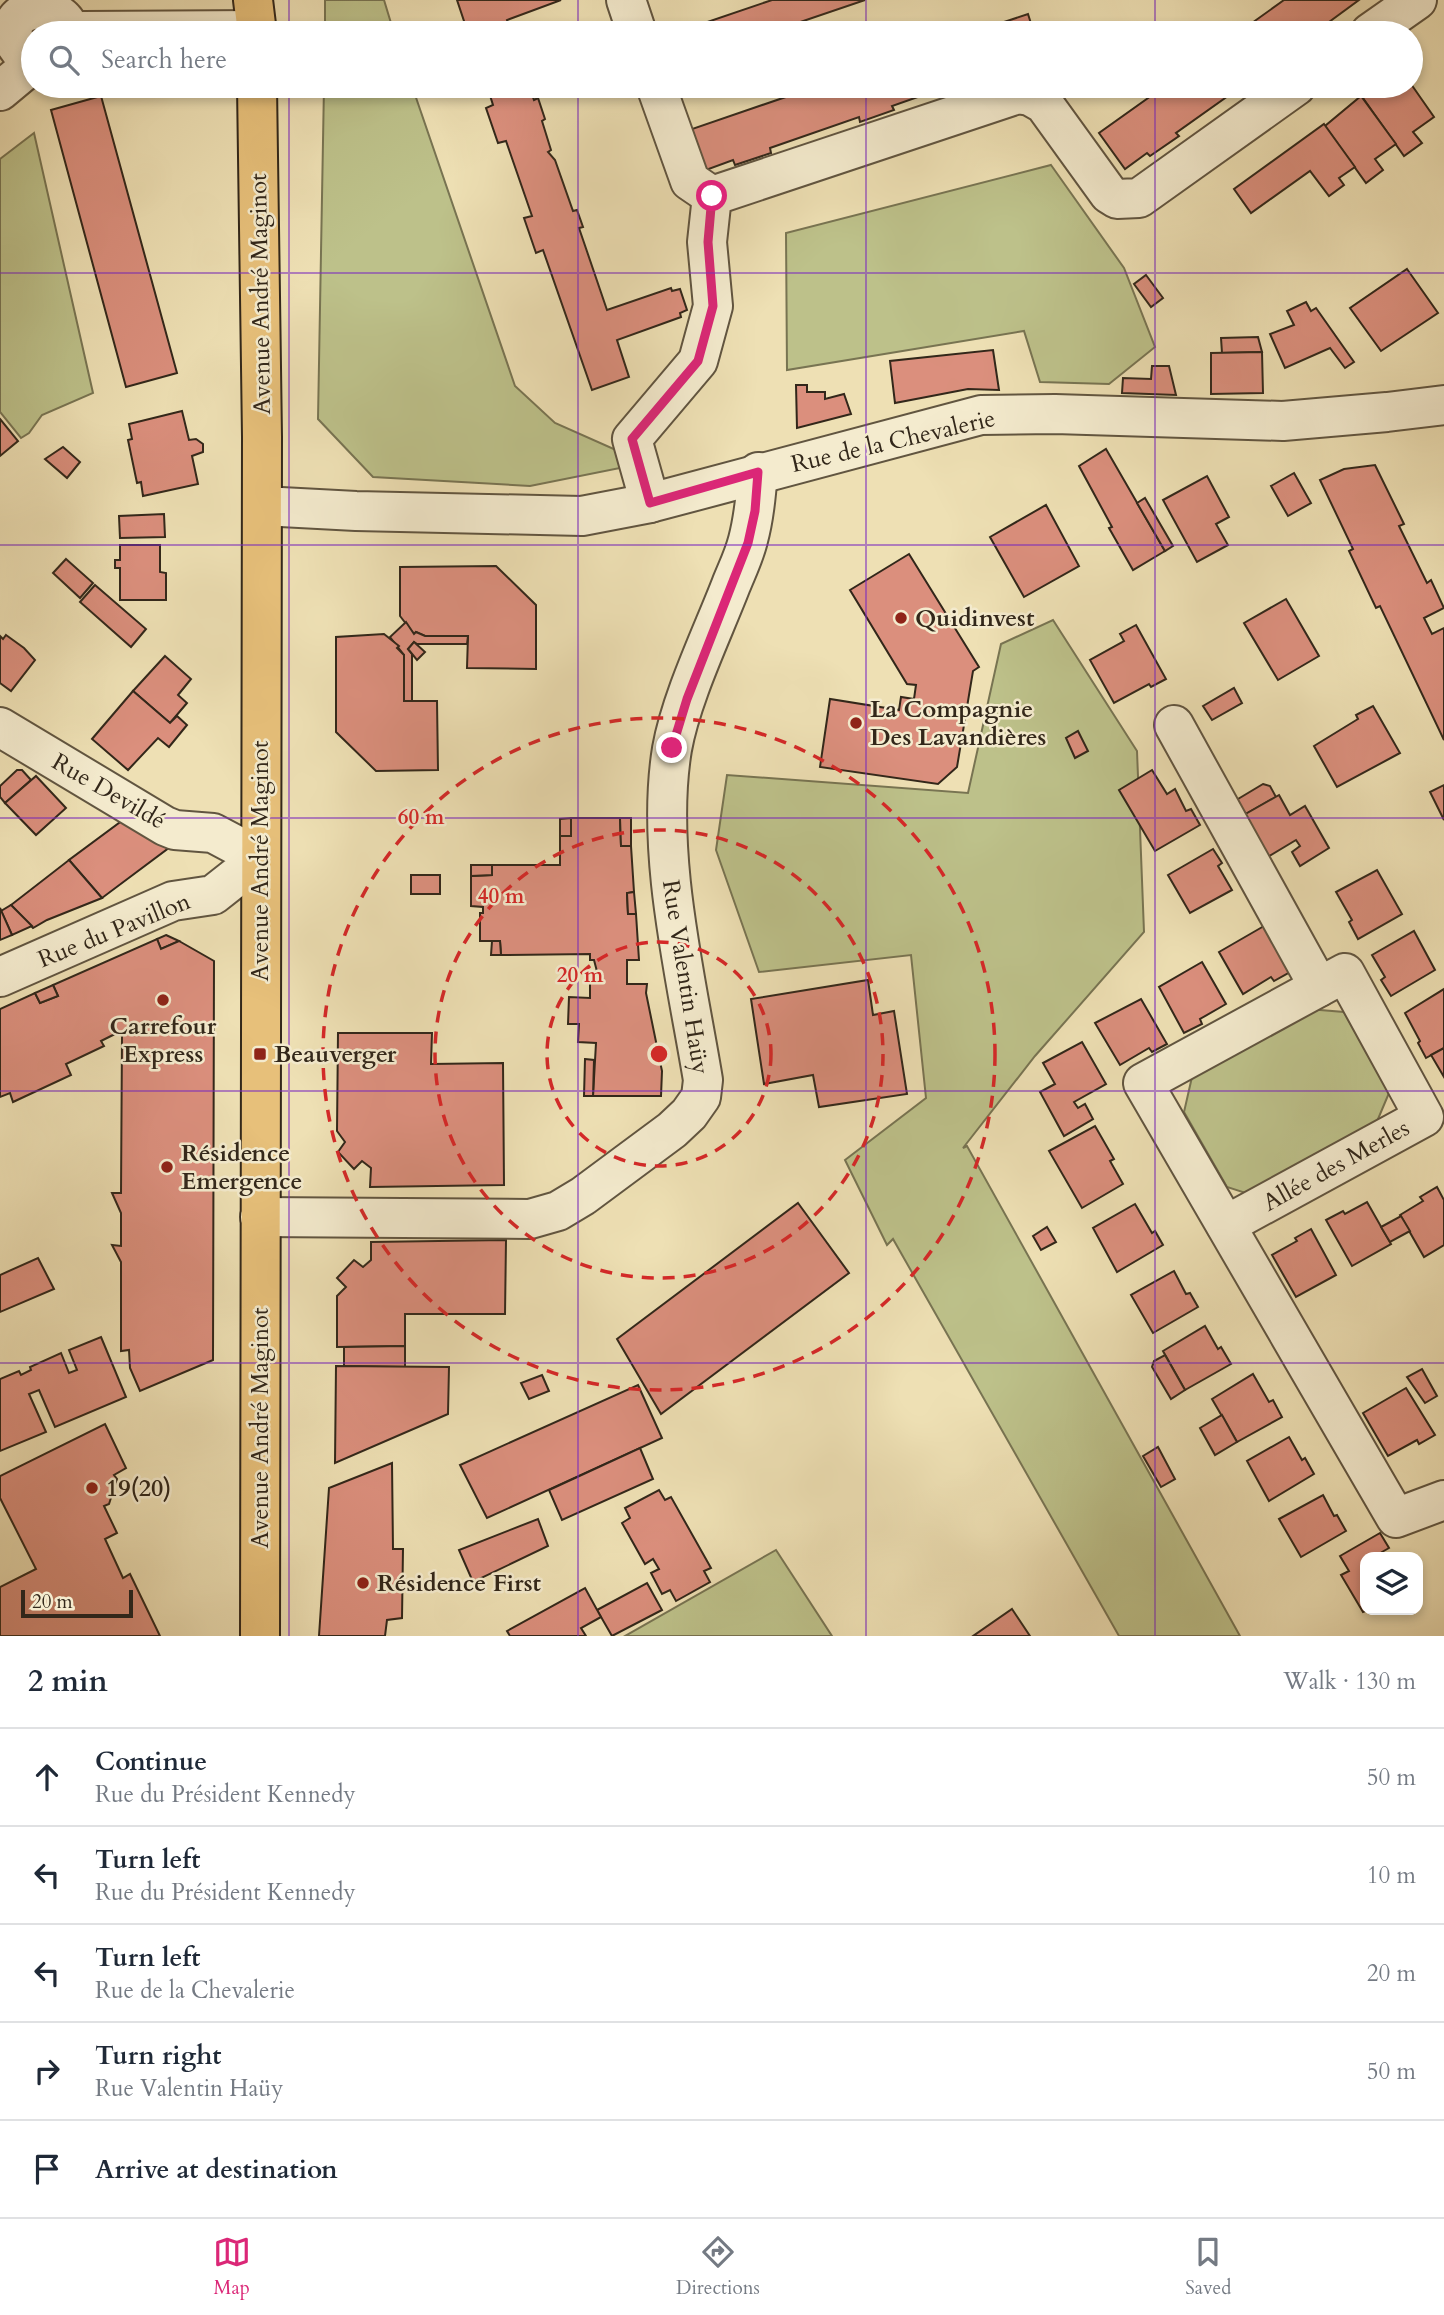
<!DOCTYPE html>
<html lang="en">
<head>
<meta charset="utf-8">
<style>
	:root { --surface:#fff; --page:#f2f2f3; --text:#1f2937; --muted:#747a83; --line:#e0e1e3; --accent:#db2777 }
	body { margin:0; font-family:Cardo,serif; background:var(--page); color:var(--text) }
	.controls { position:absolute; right:21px; bottom:21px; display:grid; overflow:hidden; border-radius:14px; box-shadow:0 4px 10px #0003 }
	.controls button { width:63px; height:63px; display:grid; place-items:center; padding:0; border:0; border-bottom:2px solid var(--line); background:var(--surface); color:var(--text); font:35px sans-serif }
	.scale { position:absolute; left:21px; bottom:18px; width:112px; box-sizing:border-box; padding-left:7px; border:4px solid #32271a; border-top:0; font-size:19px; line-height:24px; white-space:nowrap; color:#32271a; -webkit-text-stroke:5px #f4ebce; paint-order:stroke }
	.stop { position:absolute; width:21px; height:21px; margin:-16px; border:5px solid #db2777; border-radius:50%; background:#fff }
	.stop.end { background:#db2777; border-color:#fff; box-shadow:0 2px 7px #0008 }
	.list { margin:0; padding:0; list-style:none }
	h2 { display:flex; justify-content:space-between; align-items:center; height:91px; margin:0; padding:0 28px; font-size:30px }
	h2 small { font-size:23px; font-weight:400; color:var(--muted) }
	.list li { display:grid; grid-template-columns:46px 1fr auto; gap:21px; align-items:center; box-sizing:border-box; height:98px; padding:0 28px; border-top:2px solid var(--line) }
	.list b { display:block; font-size:26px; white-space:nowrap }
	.list p { margin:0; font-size:23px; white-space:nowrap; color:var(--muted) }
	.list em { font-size:23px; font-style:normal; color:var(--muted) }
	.icon { flex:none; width:38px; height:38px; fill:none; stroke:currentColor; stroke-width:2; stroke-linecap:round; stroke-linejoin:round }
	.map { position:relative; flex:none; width:1444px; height:1636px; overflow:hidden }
	.search { position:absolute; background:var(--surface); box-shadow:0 4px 10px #0003; left:21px; right:21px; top:21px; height:77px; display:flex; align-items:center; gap:18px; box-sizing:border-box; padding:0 24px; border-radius:38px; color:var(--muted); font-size:26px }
	.sheet { height:581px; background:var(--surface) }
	nav { display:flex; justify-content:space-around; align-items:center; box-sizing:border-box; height:98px; border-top:2px solid var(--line); background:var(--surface); font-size:19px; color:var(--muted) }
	nav a { display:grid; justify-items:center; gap:4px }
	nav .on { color:var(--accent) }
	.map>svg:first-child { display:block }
	.green { fill:#bdc18a; stroke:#787452; stroke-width:2 }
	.building { fill:#db8f7d; stroke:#32271a; stroke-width:2 }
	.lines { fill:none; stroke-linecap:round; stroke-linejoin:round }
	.minor-casing { stroke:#615540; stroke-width:42 }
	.major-casing { stroke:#32271a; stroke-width:42 }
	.minor { stroke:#f4ebce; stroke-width:38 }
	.major { stroke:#e7c07a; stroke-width:38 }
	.route { stroke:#db2777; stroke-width:9 }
	.grid { fill:none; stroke:#7b2cbf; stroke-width:2; stroke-opacity:0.55 }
	.ring { fill:none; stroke:#d62828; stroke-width:3.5; stroke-dasharray:12 9 }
	.poi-dot { fill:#8f2418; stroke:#f4ebce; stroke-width:2.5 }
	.labels { text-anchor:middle; stroke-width:5; stroke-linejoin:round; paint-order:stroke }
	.street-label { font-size:24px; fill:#32271a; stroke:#f4ebce }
	.poi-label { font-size:24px; font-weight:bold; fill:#32271a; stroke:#f4ebce; text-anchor:start }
	.centre { fill:#d62828; stroke:#f4ebce; stroke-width:3.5 }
	.ring-label { font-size:21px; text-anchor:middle; font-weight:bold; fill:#d62828; stroke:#f4ebce; stroke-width:5; stroke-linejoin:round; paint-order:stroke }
</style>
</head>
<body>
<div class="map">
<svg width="1444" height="1636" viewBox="0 0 1444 1636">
	<rect width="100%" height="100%" fill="#eee0b4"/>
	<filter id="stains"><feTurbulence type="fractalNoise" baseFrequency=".00286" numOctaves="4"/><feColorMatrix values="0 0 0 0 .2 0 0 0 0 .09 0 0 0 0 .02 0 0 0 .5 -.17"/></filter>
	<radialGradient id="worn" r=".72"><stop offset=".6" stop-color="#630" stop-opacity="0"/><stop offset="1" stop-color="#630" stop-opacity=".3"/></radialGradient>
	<g class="green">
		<polygon points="325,0 384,0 394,33 325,33"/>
		<polygon points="324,86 412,86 515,386 555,423 616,450 620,468 530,486 373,477 318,419"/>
		<polygon points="34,133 93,393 42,415 29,433 21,438 0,412 0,159"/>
		<polygon points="1051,165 1124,268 1155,347 1109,384 1040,382 1024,331 787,370 786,233"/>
		<polygon points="1053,620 1137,751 1144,932 1035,1056 963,1148 967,1146 1240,1636 1119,1636 893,1239 887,1245 845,1160 926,1098 911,955 759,972 716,850 727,775 968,793 1001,644"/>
		<polygon points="1308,1009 1344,1012 1389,1093 1370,1138 1261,1198 1227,1187 1184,1112 1192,1077"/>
		<polygon points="776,1550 832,1636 625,1636"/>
	</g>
	<g class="building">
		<polygon points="457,0 561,0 507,20 511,33 468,33"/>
		<polygon points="772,0 865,0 768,33 675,33"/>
		<polygon points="1284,0 1359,0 1314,33 1238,33"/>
		<polygon points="1028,14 1034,33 971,33"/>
		<polygon points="1411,84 1434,117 1413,132 1422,143 1404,156 1363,98 1380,86 1411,86"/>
		<polygon points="487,86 529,86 534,100 538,98 545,119 542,121 551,150 548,152 555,160 573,211 577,210 583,227 579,228 607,310 671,288 672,291 680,289 687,310 680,313 681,317 617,340 629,377 592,390 543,250 536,253 524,218 532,216 506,141 498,143 486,108 493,105"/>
		<polygon points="818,86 949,86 892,106 894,110 860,122 859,117 770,148 771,153 735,165 733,160 706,170 692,129"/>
		<polygon points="1165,86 1242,86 1176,133 1179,136 1150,156 1147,153 1125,169 1099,133"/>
		<polygon points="101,96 177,373 126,387 51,110"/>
		<polygon points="1361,96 1396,144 1375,159 1383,170 1366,183 1325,126"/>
		<polygon points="1324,124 1355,167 1339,178 1344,185 1329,196 1310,171 1251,213 1234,189"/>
		<polygon points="1407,269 1438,313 1381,351 1350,308"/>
		<polygon points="1146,275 1163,298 1151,307 1134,284"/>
		<polygon points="1306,302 1311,311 1316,308 1354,362 1345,368 1330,348 1285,368 1270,334 1294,325 1287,311"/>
		<polygon points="1258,337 1262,352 1222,353 1221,338"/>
		<polygon points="993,350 999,390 968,389 895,403 890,361"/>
		<polygon points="1262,352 1263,393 1211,394 1211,353"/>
		<polygon points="1152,366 1169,366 1176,395 1122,393 1123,378 1151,379"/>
		<polygon points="796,385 807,385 807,392 825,392 825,399 844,394 851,414 797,428"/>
		<polygon points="182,411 189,440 196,439 203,444 203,452 192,456 198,484 143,496 141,482 137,483 128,440 132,439 129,424"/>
		<polygon points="0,419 18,441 0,456"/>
		<polygon points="63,447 80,462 67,478 45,459"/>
		<polygon points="1106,449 1165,551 1133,570 1109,528 1112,527 1079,466"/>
		<polygon points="1375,465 1404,524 1399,526 1427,583 1431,580 1444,608 1424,618 1432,634 1444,628 1444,740 1380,606 1376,608 1349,551 1353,549 1320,480 1344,469"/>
		<polygon points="1294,473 1311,503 1288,516 1271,486"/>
		<polygon points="1207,476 1229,517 1216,524 1228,545 1197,562 1163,500"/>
		<polygon points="1145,498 1173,546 1165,551 1137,503"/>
		<polygon points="1046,505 1079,566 1024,597 990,537"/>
		<polygon points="164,514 165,537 120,538 119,516"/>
		<polygon points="120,545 160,545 160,572 166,573 166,600 120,600 120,568 115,568 115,560 120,560"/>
		<polygon points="909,554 979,667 973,671 957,767 938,784 820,767 830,699 899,710 901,697 914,699 916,685 907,684 850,590"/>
		<polygon points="66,559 93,583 80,598 53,573"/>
		<polygon points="496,566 536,605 536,669 467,668 468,636 425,636 416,632 414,634 400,616 400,567"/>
		<polygon points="95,585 146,629 131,647 80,602"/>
		<polygon points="1286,599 1319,656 1278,680 1244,623"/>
		<polygon points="406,622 414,634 416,632 425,636 468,636 467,644 417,644 414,642 408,649 412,654 412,701 404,701 404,655 390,637"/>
		<polygon points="1136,625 1166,679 1151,687 1149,684 1114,703 1090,660 1124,641 1120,634"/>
		<polygon points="384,634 399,646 397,648 404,655 404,701 437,701 438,770 376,771 336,732 336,637"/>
		<polygon points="6,635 24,648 35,660 11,691 0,683 0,636 3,639"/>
		<polygon points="414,642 425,652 417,660 408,649"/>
		<polygon points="165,656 191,679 178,695 187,703 170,723 133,691"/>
		<polygon points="1234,688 1242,703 1212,720 1203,706"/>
		<polygon points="133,691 170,723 177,716 187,725 169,747 158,738 128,770 92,739"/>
		<polygon points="1373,706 1400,753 1337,787 1314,746 1358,719 1356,715"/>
		<polygon points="1078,731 1088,751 1075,758 1066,738"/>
		<polygon points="17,770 22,770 31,780 5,803 0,797 0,786"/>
		<polygon points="1152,770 1167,794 1175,789 1186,811 1191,809 1200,825 1155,851 1119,790"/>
		<polygon points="36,776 66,808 36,835 5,803"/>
		<polygon points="1263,784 1270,786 1276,797 1242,816 1233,802"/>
		<polygon points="1444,785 1444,820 1430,792"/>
		<polygon points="1279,795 1290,815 1305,806 1329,848 1300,866 1292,852 1300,846 1296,840 1266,858 1242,816"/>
		<polygon points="571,818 620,818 621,846 631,846 634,892 627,893 628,914 636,914 639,960 627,960 627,984 647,984 646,993 662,1071 661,1096 593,1096 596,1043 578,1042 579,1024 568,1024 569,997 590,998 590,983 600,983 594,960 590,960 590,954 501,955 500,941 480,941 480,913 483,913 483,907 471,906 471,876 492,875 492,865 560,865 560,836 571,836"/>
		<polygon points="571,818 571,836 560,836 560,819"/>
		<polygon points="620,818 631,818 631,846 621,846"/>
		<polygon points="123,820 170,847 102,898 69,860"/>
		<polygon points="1213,849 1222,863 1218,866 1232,890 1190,913 1168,875"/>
		<polygon points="69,860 102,898 47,920 33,928 11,905"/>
		<polygon points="471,865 492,865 492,875 471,876"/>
		<polygon points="1377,870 1402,914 1358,939 1349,922 1352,920 1336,892"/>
		<rect x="411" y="875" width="29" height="19"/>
		<polygon points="634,892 636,914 628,914 627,893"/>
		<polygon points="11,905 32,926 12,935 1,911"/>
		<polygon points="0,908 12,935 0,940"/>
		<polygon points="1264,926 1290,972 1274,981 1271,977 1243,994 1219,952"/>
		<polygon points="1414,931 1435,970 1391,996 1381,980 1385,977 1372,955"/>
		<polygon points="166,935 179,941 161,949 157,939"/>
		<polygon points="157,939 161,949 179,941 214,961 213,1360 140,1391 130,1368 129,1350 121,1351 121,1262 112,1245 121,1246 121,1213 112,1193 121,1193 122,1036 117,1033 101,1041 104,1046 66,1064 71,1075 13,1102 10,1093 0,1097 0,1009 35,993 40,1003 58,996 53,985"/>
		<polygon points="492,941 500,941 501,955 491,955"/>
		<polygon points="1202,962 1226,1004 1200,1019 1202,1024 1184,1033 1159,987"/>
		<polygon points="868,980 873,1015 894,1011 907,1094 819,1107 813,1075 764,1084 751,999"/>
		<polygon points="53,985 58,996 40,1003 35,993"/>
		<polygon points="1444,989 1444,1048 1426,1058 1418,1043 1420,1041 1405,1013"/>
		<polygon points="1141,999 1167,1044 1152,1052 1149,1048 1120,1065 1095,1023"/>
		<polygon points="338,1033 432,1033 431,1064 503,1063 504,1185 370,1187 371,1168 362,1161 354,1169 338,1152 345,1142 337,1131"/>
		<polygon points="1082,1042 1106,1084 1074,1102 1078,1108 1085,1104 1093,1119 1064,1136 1040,1092 1055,1084 1043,1063"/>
		<polygon points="1444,1048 1444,1077 1431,1055"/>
		<polygon points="585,1059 594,1060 593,1096 584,1096"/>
		<polygon points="1095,1126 1114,1159 1110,1161 1123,1184 1082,1208 1049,1151"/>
		<polygon points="1437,1187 1444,1200 1444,1245 1424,1257 1400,1215 1423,1201 1420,1197"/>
		<polygon points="1367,1202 1391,1244 1352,1266 1326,1220 1343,1211 1345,1214"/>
		<polygon points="798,1203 849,1273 661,1414 617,1339"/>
		<polygon points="1135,1204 1152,1233 1155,1231 1163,1245 1117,1272 1093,1228"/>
		<polygon points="1401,1216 1410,1231 1390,1242 1381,1227"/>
		<polygon points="1047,1227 1056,1242 1041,1250 1033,1236"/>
		<polygon points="1311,1229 1336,1275 1296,1297 1272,1255 1297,1241 1295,1238"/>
		<polygon points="506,1240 505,1314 405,1314 405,1346 337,1347 337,1296 346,1287 337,1278 354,1260 363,1267 371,1260 371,1242"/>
		<polygon points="38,1258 54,1289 0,1312 0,1275"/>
		<polygon points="1174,1271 1186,1294 1190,1293 1198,1307 1153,1333 1131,1295"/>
		<polygon points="1205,1326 1218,1349 1221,1347 1231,1364 1185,1390 1163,1351"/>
		<polygon points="101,1337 126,1397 55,1427 39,1390 29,1394 46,1432 0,1451 0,1379 19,1371 21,1375 31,1370 30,1367 61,1353 69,1373 77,1370 69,1350"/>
		<polygon points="405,1346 405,1367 344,1366 344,1347"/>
		<polygon points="1165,1355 1185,1390 1171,1399 1152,1367 1154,1361"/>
		<polygon points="336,1366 449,1367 448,1414 335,1463"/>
		<polygon points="1422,1369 1437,1396 1425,1403 1407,1377"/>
		<polygon points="1253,1374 1269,1402 1273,1400 1282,1417 1237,1442 1212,1399"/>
		<polygon points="542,1375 549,1391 529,1399 521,1383"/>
		<polygon points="638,1385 662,1438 487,1518 460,1465"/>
		<polygon points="1406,1388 1435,1435 1419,1444 1417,1440 1388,1456 1363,1413"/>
		<polygon points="1222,1415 1237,1442 1215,1455 1200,1428"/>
		<polygon points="105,1424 126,1468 114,1475 117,1479 109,1504 104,1506 117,1533 105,1539 123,1578 130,1574 160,1636 0,1636 0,1587 36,1569 0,1498 0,1476"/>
		<polygon points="1289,1437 1302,1460 1305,1458 1314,1474 1269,1501 1247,1461"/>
		<polygon points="1158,1447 1175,1479 1161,1487 1143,1456"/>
		<polygon points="640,1448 653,1479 562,1520 549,1490"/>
		<polygon points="392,1463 393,1549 403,1549 402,1618 387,1620 385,1636 319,1636 329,1488"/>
		<polygon points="659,1490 665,1500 671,1497 711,1568 704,1571 710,1582 676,1601 670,1590 662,1594 651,1573 659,1569 653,1559 645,1564 622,1523 630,1518 625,1508"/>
		<polygon points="1323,1495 1334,1516 1337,1515 1346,1531 1301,1557 1279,1519"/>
		<polygon points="538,1519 548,1546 473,1582 459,1550"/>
		<polygon points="1380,1533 1389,1548 1382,1552 1385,1557 1365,1557 1365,1610 1368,1610 1363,1612 1341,1575 1349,1571 1340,1556"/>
		<polygon points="647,1583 662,1610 612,1636 597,1610"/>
		<polygon points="585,1588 601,1617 581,1628 586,1636 510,1636 507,1631"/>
		<polygon points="1012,1609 1030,1636 973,1636"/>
	</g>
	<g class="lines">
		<defs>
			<g id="minor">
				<polyline points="626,0 637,33"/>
				<polyline points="75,33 83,31 257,30"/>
				<polyline points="1370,33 1417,0"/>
				<path d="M33,59C24,55 17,50 14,40C3,1 68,0 69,33"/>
				<polyline points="656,86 690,181 712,196"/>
				<polyline points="0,91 24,71 30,58"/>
				<polyline points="650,503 632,439 698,361 713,306 707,242 712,196 1018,94 1030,96 1044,104 1109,194 1117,199 1139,198 1296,86"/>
				<polyline points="262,506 356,511 582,516 650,503 981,415 1055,414 1283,421 1387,412 1444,405"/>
				<polyline points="1174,725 1319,987 1143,1083 1396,1518 1444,1500"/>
				<polyline points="0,727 165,826 175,830 213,833 260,858 213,895 173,901 0,977"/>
				<path d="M260,1217L530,1219L558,1211L583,1196L672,1130L689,1114L701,1097L703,1080C686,977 655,852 672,749C681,698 712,634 731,585C737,570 744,556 748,540C754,518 756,495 758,472"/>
				<polyline points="1226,1225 1424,1117 1345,973 1319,987"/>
			</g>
			<g id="major">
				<polyline points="253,0 257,33"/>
				<polyline points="257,86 262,437 260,1636"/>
			</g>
		</defs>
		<use href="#minor" class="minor-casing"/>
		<use href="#major" class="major-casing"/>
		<use href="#minor" class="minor"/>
		<use href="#major" class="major"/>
	</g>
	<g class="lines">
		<polyline class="route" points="672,748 687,699 748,543 755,511 758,472 650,503 632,439 698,361 713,306 708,242 712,196"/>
	</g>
	<path class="grid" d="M289,0V33M578,0V33M866,0V33M1155,0V33M289,86V1636M578,86V1636M866,86V1636M1155,86V1636M0,273H1444M0,545H1444M0,818H1444M0,1091H1444M0,1363H1444"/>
	<g class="ring">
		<circle cx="659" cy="1054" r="112"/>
		<circle cx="659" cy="1054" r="224"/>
		<circle cx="659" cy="1054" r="336"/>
	</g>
	<g class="poi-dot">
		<circle cx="901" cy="618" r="7"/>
		<circle cx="856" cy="723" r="7"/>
		<circle cx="163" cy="1000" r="7"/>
		<rect x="253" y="1047" width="14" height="14" rx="3.5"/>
		<circle cx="167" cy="1167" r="7"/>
		<circle cx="92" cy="1488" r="7"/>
		<circle cx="363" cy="1583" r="7"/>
	</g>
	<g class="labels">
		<g class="street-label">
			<text transform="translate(260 294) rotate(-91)" y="8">Avenue André Maginot</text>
			<text transform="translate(893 441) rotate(-13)" y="8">Rue de la Chevalerie</text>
			<text transform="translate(109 791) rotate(30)" y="8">Rue Devildé</text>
			<text transform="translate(260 861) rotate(-90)" y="8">Avenue André Maginot</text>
			<text transform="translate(114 930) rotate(-22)" y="8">Rue du Pavillon</text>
			<text transform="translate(686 977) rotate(81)" y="8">Rue Valentin Haüy</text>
			<text transform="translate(1336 1165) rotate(-29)" y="8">Allée des Merles</text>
			<text transform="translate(260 1428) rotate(-90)" y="8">Avenue André Maginot</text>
		</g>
		<g class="poi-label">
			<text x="915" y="626">Quidinvest</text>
			<text x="870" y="717">La Compagnie<tspan x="870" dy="28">Des Lavandières</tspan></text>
			<text x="163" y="1034" text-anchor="middle">Carrefour<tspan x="163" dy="28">Express</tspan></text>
			<text x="274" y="1062">Beauverger</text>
			<text x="181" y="1161">Résidence<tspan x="181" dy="28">Emergence</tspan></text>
			<text x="106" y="1496">19(20)</text>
			<text x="377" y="1591">Résidence First</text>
		</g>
	</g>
	<circle cx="659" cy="1054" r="10" class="centre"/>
	<g class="ring-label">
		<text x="421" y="824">60 m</text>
		<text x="501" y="903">40 m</text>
		<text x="580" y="982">20 m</text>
	</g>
	<rect width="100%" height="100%" filter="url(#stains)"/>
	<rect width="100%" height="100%" fill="url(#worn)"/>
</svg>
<div class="controls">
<button><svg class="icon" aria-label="layers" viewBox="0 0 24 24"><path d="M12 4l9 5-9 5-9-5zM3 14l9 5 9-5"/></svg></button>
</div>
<div class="scale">20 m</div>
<div class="stop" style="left:712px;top:196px"></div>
<div class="stop end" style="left:672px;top:748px"></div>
<div class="search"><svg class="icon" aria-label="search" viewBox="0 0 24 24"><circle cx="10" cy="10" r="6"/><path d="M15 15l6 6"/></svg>Search here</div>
</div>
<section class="sheet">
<h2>2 min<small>Walk · 130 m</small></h2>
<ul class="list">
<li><svg class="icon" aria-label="ahead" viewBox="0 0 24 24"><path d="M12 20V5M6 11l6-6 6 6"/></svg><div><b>Continue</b><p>Rue du Président Kennedy</p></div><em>50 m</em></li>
<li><svg class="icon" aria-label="left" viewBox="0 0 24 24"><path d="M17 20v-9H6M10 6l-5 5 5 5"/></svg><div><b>Turn left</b><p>Rue du Président Kennedy</p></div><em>10 m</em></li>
<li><svg class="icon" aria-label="left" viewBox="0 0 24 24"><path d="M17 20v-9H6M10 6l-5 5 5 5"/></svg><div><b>Turn left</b><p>Rue de la Chevalerie</p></div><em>20 m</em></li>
<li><svg class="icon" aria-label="right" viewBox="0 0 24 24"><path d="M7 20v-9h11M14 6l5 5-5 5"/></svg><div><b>Turn right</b><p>Rue Valentin Haüy</p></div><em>50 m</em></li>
<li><svg class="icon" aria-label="arrive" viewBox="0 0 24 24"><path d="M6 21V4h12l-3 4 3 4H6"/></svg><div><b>Arrive at destination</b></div></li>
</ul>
</section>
<nav>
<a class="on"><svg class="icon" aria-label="map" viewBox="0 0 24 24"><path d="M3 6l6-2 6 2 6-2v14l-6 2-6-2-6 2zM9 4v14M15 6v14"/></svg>Map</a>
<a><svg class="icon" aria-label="directions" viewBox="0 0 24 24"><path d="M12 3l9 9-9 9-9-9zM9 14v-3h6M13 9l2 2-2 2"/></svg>Directions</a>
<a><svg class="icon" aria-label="saved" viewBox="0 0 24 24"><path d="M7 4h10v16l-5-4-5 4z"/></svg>Saved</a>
</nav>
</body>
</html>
